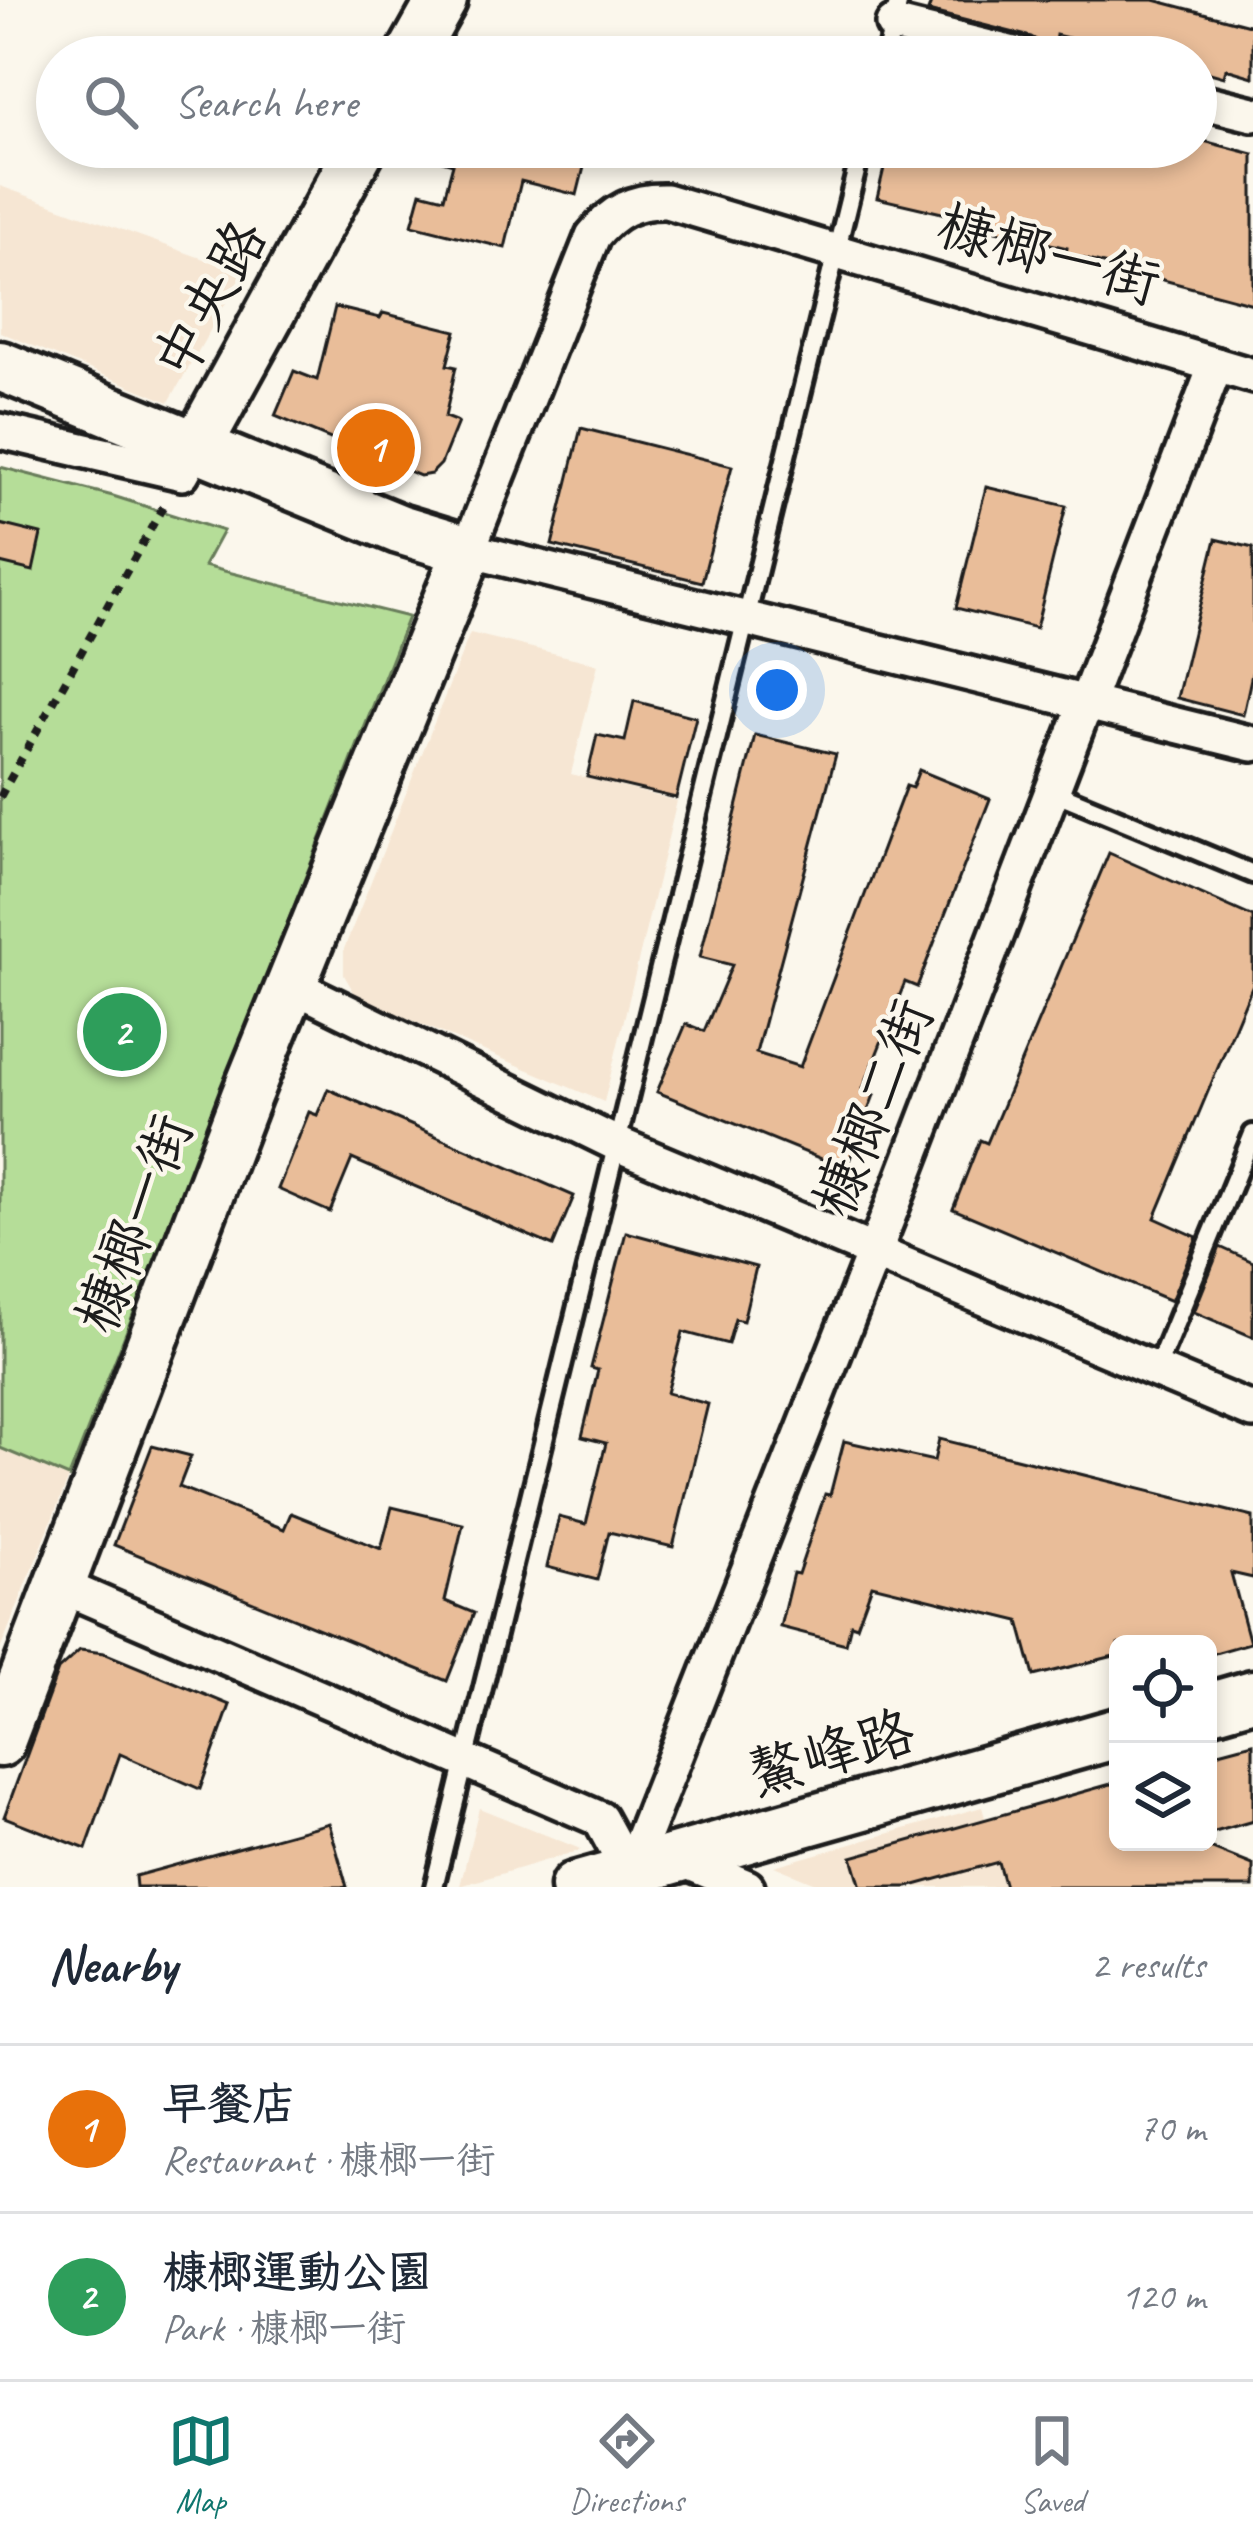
<!DOCTYPE html>
<html lang="en">
<head>
<meta charset="utf-8">
<style>
	:root { --surface:#fff; --page:#f2f2f3; --text:#1f2937; --muted:#747a83; --line:#e0e1e3; --accent:#0f766e }
	body { margin:0; font-family:Caveat,"LXGW WenKai TC",sans-serif; background:var(--page); color:var(--text) }
	.controls { position:absolute; right:36px; bottom:36px; display:grid; overflow:hidden; border-radius:18px; box-shadow:0 6px 18px #0003 }
	.controls button { width:108px; height:108px; display:grid; place-items:center; padding:0; border:0; border-bottom:3px solid var(--line); background:var(--surface); color:var(--text); font:60px sans-serif }
	.you { position:absolute; left:777px; top:690px; width:42px; height:42px; margin:-30px; border:9px solid #fff; border-radius:50%; background:#1a73e8; box-shadow:0 0 0 18px #1a73e833 }
	.badge { display:grid; place-items:center; width:78px; height:78px; border-radius:50%; background:var(--accent); color:#fff; font-size:39px; font-weight:700 }
	.pin { position:absolute; translate:-50% -50%; border:6px solid #fff; box-shadow:0 3px 12px #0006 }
	.list { margin:0; padding:0; list-style:none }
	h2 { display:flex; justify-content:space-between; align-items:center; height:156px; margin:0; padding:0 48px; font-size:51px }
	h2 small { font-size:39px; font-weight:400; color:var(--muted) }
	.list li { display:grid; grid-template-columns:78px 1fr auto; gap:36px; align-items:center; box-sizing:border-box; height:168px; padding:0 48px; border-top:3px solid var(--line) }
	.list b { display:block; font-size:45px; white-space:nowrap }
	.list p { margin:0; font-size:39px; white-space:nowrap; color:var(--muted) }
	.list em { font-size:39px; font-style:normal; color:var(--muted) }
	.icon { flex:none; width:66px; height:66px; fill:none; stroke:currentColor; stroke-width:2; stroke-linecap:round; stroke-linejoin:round }
	.map { position:relative; flex:none; width:1253px; height:1887px; overflow:hidden }
	.search { position:absolute; background:var(--surface); box-shadow:0 6px 18px #0003; left:36px; right:36px; top:36px; height:132px; display:flex; align-items:center; gap:30px; box-sizing:border-box; padding:0 42px; border-radius:66px; color:var(--muted); font-size:45px }
	.sheet { height:492px; background:var(--surface) }
	nav { display:flex; justify-content:space-around; align-items:center; box-sizing:border-box; height:168px; border-top:3px solid var(--line); background:var(--surface); font-size:33px; color:var(--muted) }
	nav a { display:grid; justify-items:center; gap:6px }
	nav .on { color:var(--accent) }
	.map>svg:first-child { display:block }
	.built { fill:#f6e6d3 }
	.green { fill:#b5dd98; stroke:#687c5a; stroke-width:3 }
	.building { fill:#e9bd99; stroke:#1c1c1c; stroke-width:3 }
	.lines { fill:none; stroke-linecap:round; stroke-linejoin:round }
	.lane-casing { stroke:#1c1c1c; stroke-width:26 }
	.street-casing { stroke:#1c1c1c; stroke-width:42 }
	.secondary-casing { stroke:#1c1c1c; stroke-width:57 }
	.path { stroke:#1c1c1c; stroke-width:8; stroke-dasharray:9 9; stroke-linecap:butt }
	.lane { stroke:#fbf7ec; stroke-width:16 }
	.street { stroke:#fbf7ec; stroke-width:33 }
	.secondary { stroke:#fbf7ec; stroke-width:48 }
	.labels { text-anchor:middle; stroke-width:9; stroke-linejoin:round; paint-order:stroke }
	.street-label { font-size:57px; fill:#1c1c1c; stroke:#fbf7ec }
</style>
</head>
<body>
<div class="map">
<svg width="1253" height="1887" viewBox="0 0 1253 1887">
	<rect width="100%" height="100%" fill="#fbf7ec"/>
	<filter id="ink" filterUnits="userSpaceOnUse"><feTurbulence type="fractalNoise" baseFrequency=".00833" numOctaves="2"/><feDisplacementMap in="SourceGraphic" scale="24" xChannelSelector="R" yChannelSelector="G"/><feConvolveMatrix kernelMatrix="1 2 1 2 8 2 1 2 1" color-interpolation-filters="sRGB"/></filter>
	<g filter="url(#ink)">
		<g class="built">
			<polygon points="0,186 243,273 169,402 0,332"/>
			<polygon points="470,633 598,664 571,774 677,801 604,1102 369,1002 355,994 344,975 344,949"/>
			<polygon points="0,1448 69,1477 0,1650"/>
			<polygon points="982,1807 1005,1887 825,1887 774,1866"/>
			<polygon points="479,1808 578,1848 581,1850 460,1886"/>
		</g>
		<polygon class="green" points="0,467 113,496 223,531 204,566 408,617 69,1477 0,1448"/>
		<g class="building">
			<polygon points="932,0 1154,0 1253,26 1253,77 1226,69 1224,77 1196,69 1196,57 1177,57 1139,47 1137,54 1056,35 1053,57 1046,57 1041,43 1031,37 928,11"/>
			<polygon points="1196,139 1253,154 1253,304 1066,254 1067,248 958,222 959,217 877,198 889,147 1196,147"/>
			<polygon points="436,147 589,147 577,195 521,181 505,248 412,225 421,192 444,198 453,164 435,159"/>
			<polygon points="335,307 380,318 383,313 456,331 447,365 456,367 445,417 458,422 441,464 431,474 420,476 275,416 294,371 317,380"/>
			<polygon points="581,428 732,466 702,582 552,545"/>
			<polygon points="986,487 1066,506 1036,628 956,608"/>
			<polygon points="0,524 41,534 33,571 0,563"/>
			<polygon points="1216,539 1253,548 1253,669 1243,715 1177,698"/>
			<polygon points="634,701 696,717 676,798 587,777 597,735 625,741"/>
			<polygon points="755,735 836,754 756,1053 800,1067 906,786 912,788 919,770 990,799 917,987 905,982 862,1091 874,1095 846,1169 657,1092 686,1024 704,1031 732,965 700,957"/>
			<polygon points="1109,853 1253,917 1253,984 1155,1218 1197,1237 1171,1301 953,1209 980,1140 987,1143"/>
			<polygon points="328,1089 574,1196 553,1246 352,1159 330,1212 278,1189 309,1112 317,1115"/>
			<polygon points="626,1232 756,1267 743,1321 735,1319 728,1344 683,1332 667,1393 708,1404 673,1547 609,1532 597,1580 547,1567 559,1517 586,1524 606,1443 582,1437 598,1370 591,1368"/>
			<polygon points="1220,1247 1253,1262 1253,1337 1194,1312"/>
			<polygon points="939,1439 1253,1517 1253,1578 1231,1573 1250,1643 1208,1655 1208,1644 1118,1644 1118,1655 1034,1676 1019,1621 872,1585 857,1626 851,1624 846,1644 780,1627 793,1573 798,1574 825,1494 830,1495 844,1441 934,1461"/>
			<polygon points="152,1446 191,1456 179,1487 284,1529 291,1513 381,1549 392,1507 463,1524 445,1601 474,1613 447,1681 114,1545"/>
			<polygon points="80,1650 104,1653 230,1705 200,1789 120,1754 86,1849 4,1817 58,1670"/>
			<polygon points="1253,1743 1253,1821 1208,1834 1208,1755"/>
			<polygon points="1118,1782 1118,1842 1195,1842 1253,1865 1253,1887 1005,1887 998,1862 908,1887 861,1887 852,1857"/>
			<polygon points="329,1823 347,1887 136,1887 135,1876"/>
		</g>
		<g class="lines">
			<defs>
				<g id="lane">
					<polyline points="885,57 899,0"/>
					<polyline points="1052,791 1253,874"/>
					<polyline points="1156,1370 1253,1134"/>
					<polyline points="434,1887 862,147"/>
				</g>
				<g id="street">
					<polyline points="893,24 1026,57"/>
					<polyline points="1196,100 1253,114"/>
					<path d="M1253,376L666,201C634,200 613,211 593,236L468,550L1253,744"/>
					<polyline points="0,431 182,473 197,446"/>
					<polyline points="292,985 617,1144 1253,1411"/>
					<polyline points="59,1585 600,1819 629,1872"/>
					<polyline points="678,1858 747,1887"/>
					<polyline points="624,1885 899,1189 1216,365"/>
				</g>
				<g id="secondary">
					<polyline points="410,57 442,0"/>
					<polyline points="0,366 399,529 468,550 246,1096 0,1742"/>
					<polyline points="197,446 361,147"/>
					<polyline points="1208,1708 1253,1695"/>
					<polyline points="575,1887 1118,1733"/>
				</g>
			</defs>
			<use href="#lane" class="lane-casing"/>
			<use href="#street" class="street-casing"/>
			<use href="#secondary" class="secondary-casing"/>
			<polyline class="path" points="0,797 164,505"/>
			<use href="#lane" class="lane"/>
			<use href="#street" class="street"/>
			<use href="#secondary" class="secondary"/>
		</g>
	</g>
	<g class="labels">
		<g class="street-label">
			<text transform="translate(1049 253) rotate(16)" y="20">槺榔一街</text>
			<text transform="translate(209 299) rotate(-61)" y="20">中央路</text>
			<text transform="translate(872 1107) rotate(-68)" y="20">槺榔二街</text>
			<text transform="translate(133 1223) rotate(-69)" y="20">槺榔一街</text>
			<text transform="translate(830 1752) rotate(-16)" y="20">鰲峰路</text>
		</g>
	</g>
</svg>
<div class="controls">
<button><svg class="icon" aria-label="locate" viewBox="0 0 24 24"><circle cx="12" cy="12" r="6"/><path d="M12 2v4M12 18v4M2 12h4M18 12h4"/></svg></button>
<button><svg class="icon" aria-label="layers" viewBox="0 0 24 24"><path d="M12 4l9 5-9 5-9-5zM3 14l9 5 9-5"/></svg></button>
</div>
<div class="you"></div>
<div class="pin badge" style="left:376px;top:448px;background:#e8710a">1</div>
<div class="pin badge" style="left:122px;top:1032px;background:#2e9e5b">2</div>
<div class="search"><svg class="icon" aria-label="search" viewBox="0 0 24 24"><circle cx="10" cy="10" r="6"/><path d="M15 15l6 6"/></svg>Search here</div>
</div>
<section class="sheet">
<h2>Nearby<small>2 results</small></h2>
<ul class="list">
<li><span class="badge" style="background:#e8710a">1</span><div><b>早餐店</b><p>Restaurant · 槺榔一街</p></div><em>70 m</em></li>
<li><span class="badge" style="background:#2e9e5b">2</span><div><b>槺榔運動公園</b><p>Park · 槺榔一街</p></div><em>120 m</em></li>
</ul>
</section>
<nav>
<a class="on"><svg class="icon" aria-label="map" viewBox="0 0 24 24"><path d="M3 6l6-2 6 2 6-2v14l-6 2-6-2-6 2zM9 4v14M15 6v14"/></svg>Map</a>
<a><svg class="icon" aria-label="directions" viewBox="0 0 24 24"><path d="M12 3l9 9-9 9-9-9zM9 14v-3h6M13 9l2 2-2 2"/></svg>Directions</a>
<a><svg class="icon" aria-label="saved" viewBox="0 0 24 24"><path d="M7 4h10v16l-5-4-5 4z"/></svg>Saved</a>
</nav>
</body>
</html>
